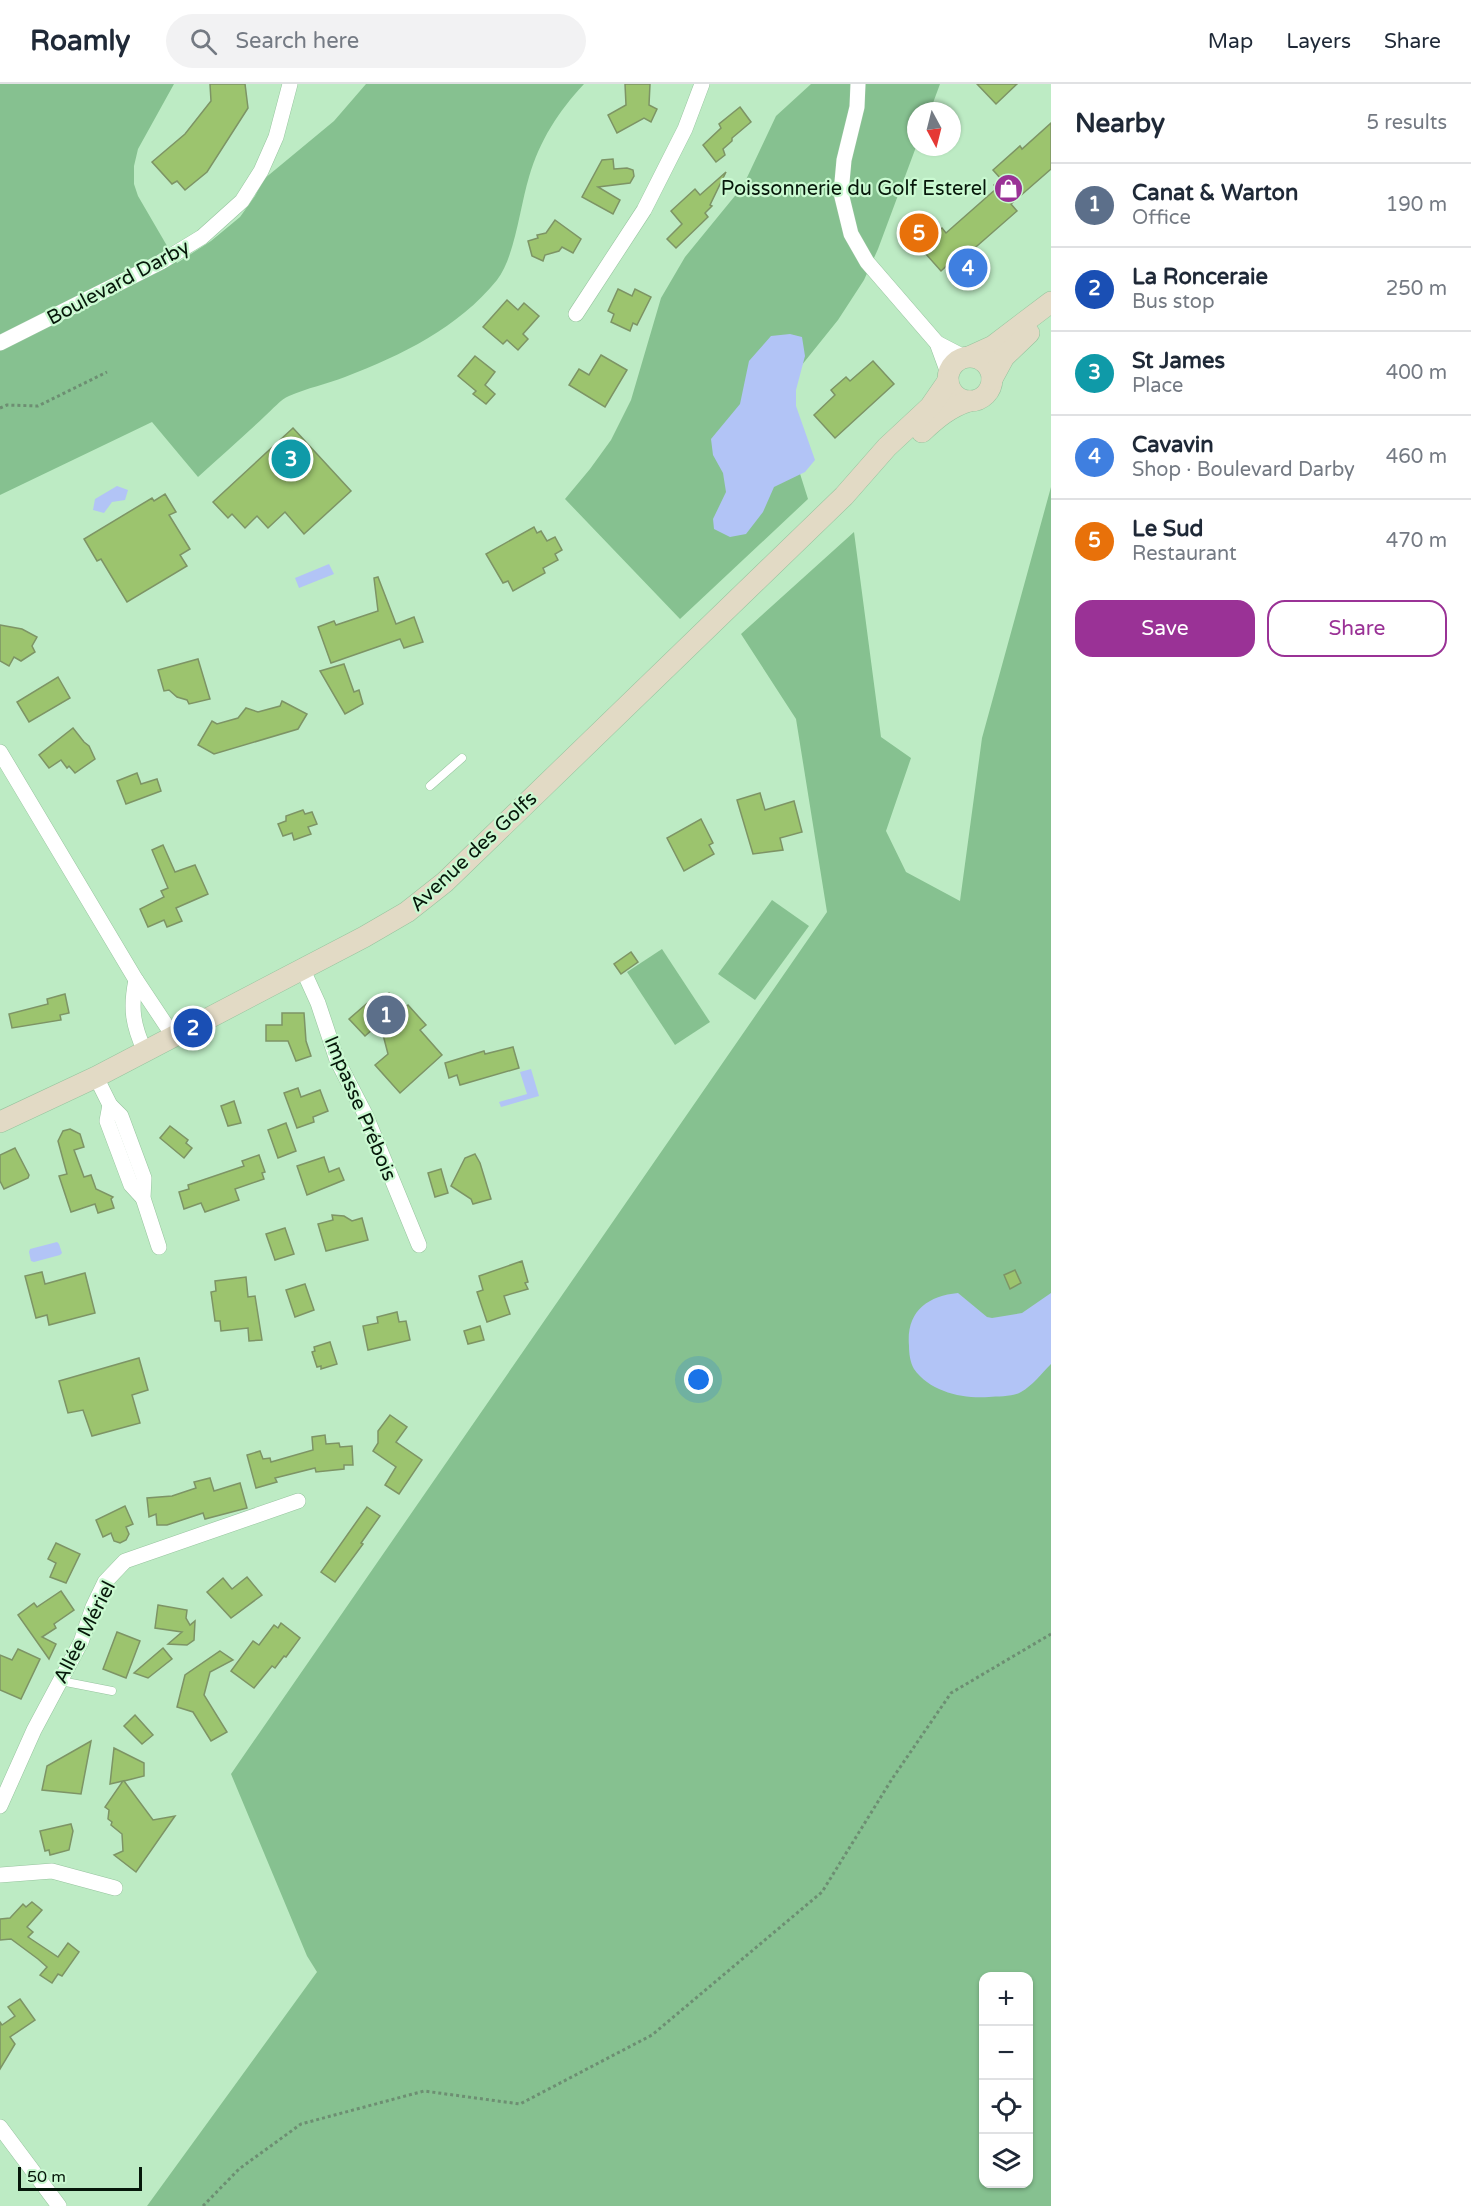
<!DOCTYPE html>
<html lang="en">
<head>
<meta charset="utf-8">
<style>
	:root { --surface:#fff; --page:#f2f2f3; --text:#1f2937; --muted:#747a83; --line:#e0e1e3; --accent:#9a3296 }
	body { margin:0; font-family:"Varela Round",sans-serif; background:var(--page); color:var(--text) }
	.controls { position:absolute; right:18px; bottom:18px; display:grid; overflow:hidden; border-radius:12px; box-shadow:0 2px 4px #0004 }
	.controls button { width:54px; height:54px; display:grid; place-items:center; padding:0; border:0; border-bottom:2px solid var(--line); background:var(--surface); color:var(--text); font:30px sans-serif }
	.compass { position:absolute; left:907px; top:18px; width:54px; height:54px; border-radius:50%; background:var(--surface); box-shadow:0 2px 4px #0004; rotate:173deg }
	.scale { position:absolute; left:18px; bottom:15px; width:124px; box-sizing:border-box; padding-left:6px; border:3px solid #06170a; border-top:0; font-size:16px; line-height:21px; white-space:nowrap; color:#06170a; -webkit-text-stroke:4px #caf9d1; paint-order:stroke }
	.you { position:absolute; left:699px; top:1296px; width:21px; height:21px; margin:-15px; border:4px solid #fff; border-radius:50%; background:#1a73e8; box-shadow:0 0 0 9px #1a73e833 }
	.badge { display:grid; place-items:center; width:39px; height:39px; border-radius:50%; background:var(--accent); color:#fff; font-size:20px; font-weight:700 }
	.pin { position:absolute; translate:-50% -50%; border:3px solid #fff; box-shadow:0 2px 6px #0006 }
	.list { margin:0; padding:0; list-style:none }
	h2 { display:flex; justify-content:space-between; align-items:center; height:78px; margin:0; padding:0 24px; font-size:26px }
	h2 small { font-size:20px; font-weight:400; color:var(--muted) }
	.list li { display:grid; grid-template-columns:39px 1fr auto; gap:18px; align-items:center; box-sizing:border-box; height:84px; padding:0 24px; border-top:2px solid var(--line) }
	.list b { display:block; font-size:22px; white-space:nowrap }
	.list p { margin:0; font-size:20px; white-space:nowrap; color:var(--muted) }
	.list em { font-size:20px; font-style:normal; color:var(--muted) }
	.actions { display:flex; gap:12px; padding:18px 24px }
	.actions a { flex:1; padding:14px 0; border:2px solid var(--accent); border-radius:18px; text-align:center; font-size:21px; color:var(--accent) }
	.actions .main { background:var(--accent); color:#fff }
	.icon { flex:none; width:33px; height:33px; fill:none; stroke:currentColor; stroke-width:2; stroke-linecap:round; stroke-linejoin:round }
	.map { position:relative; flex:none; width:1051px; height:2122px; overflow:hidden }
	header { display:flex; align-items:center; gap:36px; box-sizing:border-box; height:84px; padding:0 30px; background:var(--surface); border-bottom:2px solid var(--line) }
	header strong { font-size:28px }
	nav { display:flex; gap:33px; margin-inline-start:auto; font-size:21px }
	.search { width:420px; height:54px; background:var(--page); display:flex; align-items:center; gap:15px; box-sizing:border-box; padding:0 21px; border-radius:33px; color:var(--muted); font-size:22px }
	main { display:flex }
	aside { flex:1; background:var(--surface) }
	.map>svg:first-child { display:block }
	.green { fill:#86c190; fill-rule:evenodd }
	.water { fill:#b2c4f6 }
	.building { fill:#9cc46e; stroke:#7d9465; stroke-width:1.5 }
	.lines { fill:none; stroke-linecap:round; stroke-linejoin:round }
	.service-casing { stroke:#96c49e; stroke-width:9 }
	.minor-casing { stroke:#96c49e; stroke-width:16 }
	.secondary-casing { stroke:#96c49e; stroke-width:22 }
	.path { stroke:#6d8e72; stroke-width:3; stroke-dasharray:3 3; stroke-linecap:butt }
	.service { stroke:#fff; stroke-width:8 }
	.minor { stroke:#fff; stroke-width:15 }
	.secondary { stroke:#e2dac5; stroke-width:21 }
	.labels { text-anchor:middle; stroke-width:4.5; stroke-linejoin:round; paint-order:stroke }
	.poi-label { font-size:20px; fill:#06170a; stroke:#caf9d1; text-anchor:end }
	.street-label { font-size:20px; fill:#06170a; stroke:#caf9d1 }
</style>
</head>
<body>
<header>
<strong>Roamly</strong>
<div class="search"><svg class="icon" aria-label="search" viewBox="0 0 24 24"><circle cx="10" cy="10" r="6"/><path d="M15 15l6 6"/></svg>Search here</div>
<nav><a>Map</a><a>Layers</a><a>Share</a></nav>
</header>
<main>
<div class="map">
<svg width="1051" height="2122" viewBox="0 0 1051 2122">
	<rect width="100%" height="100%" fill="#bdebc4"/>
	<g class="green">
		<path d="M0,0H174L138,65L134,82V100L138,112L177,179L211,157L240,133L255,112L264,95L334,37L366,0H584C558,28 540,56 529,93C520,122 515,173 497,196C458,244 402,271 345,293C327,300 307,304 289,312C281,315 272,326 265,332C243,353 220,373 198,393L152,338L0,411Z"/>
		<polygon points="811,0 940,0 930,27 916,27 916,63 878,165 864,196 838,236 789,297 784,339 808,415 680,535 565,415 590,385 611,356 631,316 661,214 685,173 743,102 776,32"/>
		<path d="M1051,403V2122H147L317,1888L307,1872L231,1690L827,828L796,635L741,550L854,448L881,653L911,674L886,747L906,788L960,817L982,654ZM984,1892H1028V2100H984Z"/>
		<polygon points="772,816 809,842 755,916 718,890"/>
		<polygon points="662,865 710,938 675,961 627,888"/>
	</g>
	<g class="water">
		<polygon points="790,250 802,253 805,272 796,306 796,322 815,376 805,388 774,403 763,428 746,450 730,453 714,445 713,435 726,408 723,389 713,371 711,355 740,320 749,277 771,252"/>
		<polygon points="117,402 128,406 125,416 112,418 104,429 93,426 95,415"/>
		<polygon points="329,480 334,490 299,504 295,494"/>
		<polygon points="531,985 539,1012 501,1023 499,1018 527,1010 520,988"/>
		<polygon points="57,1158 59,1160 62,1169 60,1171 34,1178 31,1177 29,1168 30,1165"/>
		<path d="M958,1209L987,1233L992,1234L1022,1229L1051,1209V1280C1042,1289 1032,1302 1021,1308C1013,1313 998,1312 989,1313C963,1315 930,1308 914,1285C910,1278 909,1269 909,1262C906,1228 927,1212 958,1209Z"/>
	</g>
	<g class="building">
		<polygon points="210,0 245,0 248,24 207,88 185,106 177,97 172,100 152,78 185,50 211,17"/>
		<polygon points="625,0 650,0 649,21 657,25 651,38 644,34 617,49 608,31 626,21"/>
		<polygon points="977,0 1017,0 996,20"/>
		<polygon points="740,23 751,38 732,54 732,57 723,65 725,71 716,78 703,61 721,44 719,40"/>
		<polygon points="1051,39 1051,85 1011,120 1017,127 969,169 980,181 968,191 954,175 941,187 909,151 915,140 934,142 939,146 942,144 946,149 997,104 994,101 1001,95 993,86 1020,62 1022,65"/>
		<polygon points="613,75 614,85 627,84 633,86 634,92 630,99 598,103 620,116 613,130 582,113 602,76"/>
		<polygon points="726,88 710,121 712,122 705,129 708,133 676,164 667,155 682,140 671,127 695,105 700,111"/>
		<polygon points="555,136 581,155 573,169 562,163 559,167 545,171 543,177 532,172 528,157 538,154 537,151 546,149"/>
		<polygon points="618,205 632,212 635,205 651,213 637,241 633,239 630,247 611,238 614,230 608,227"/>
		<polygon points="507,216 518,226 524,219 539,232 523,250 528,255 518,266 507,256 503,260 483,243"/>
		<polygon points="601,271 627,286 605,323 569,301 579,285 589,291"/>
		<polygon points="475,272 495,288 485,301 495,310 486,320 473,310 476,307 458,292"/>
		<polygon points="873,277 894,300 835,354 814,331 835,311 831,306 846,293 850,297"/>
		<polygon points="293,344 351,407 304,450 285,428 268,444 257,432 245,444 232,430 228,434 213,418"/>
		<polygon points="165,410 176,428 169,431 190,465 180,471 187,482 127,518 101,475 97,477 84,455 152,414 154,417"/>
		<polygon points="534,443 537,449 541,447 547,457 555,453 562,466 555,470 558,476 543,484 545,489 513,507 508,497 503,499 486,470"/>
		<polygon points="378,493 396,540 414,533 423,558 404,564 400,555 331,579 318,543 334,537 336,541 378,527 374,494"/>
		<polygon points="0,541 22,545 37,553 32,562 35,568 21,577 14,573 9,582 0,577"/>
		<polygon points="198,575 210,615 189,620 187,616 177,613 169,606 164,607 158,586"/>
		<polygon points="344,580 354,608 359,606 363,620 345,630 320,587"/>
		<polygon points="58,593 70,614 29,638 17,618"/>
		<polygon points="282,617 307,630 298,645 214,670 198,661 212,637 217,640 238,634 246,624 258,628 280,622"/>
		<polygon points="73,644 84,658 89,662 95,675 75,689 69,682 67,684 61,676 49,684 39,671"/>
		<polygon points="137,689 141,700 157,695 161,707 126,720 117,697"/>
		<polygon points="760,709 765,726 794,717 802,748 780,754 783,766 753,770 737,716"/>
		<polygon points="303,726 305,730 312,728 317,740 308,743 311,750 294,756 292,749 283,752 278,740 286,737 286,732"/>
		<polygon points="701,735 713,759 709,761 714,770 684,787 667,754"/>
		<polygon points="163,761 175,788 195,781 208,810 176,824 182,837 167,843 164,836 148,843 140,825 164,813 161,807 168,804 152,766"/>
		<polygon points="631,868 638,878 621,890 614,880"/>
		<polygon points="389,909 403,925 408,921 426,941 420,946 442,971 400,1009 375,981 388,970 380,939 365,952 349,935 372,915 376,920"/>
		<polygon points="65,910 69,929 60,931 61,936 12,944 9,930 48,920 47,915"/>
		<polygon points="282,929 304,929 306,957 311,972 296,977 288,957 266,957 266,941 282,941"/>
		<polygon points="513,963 519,984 460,1001 457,991 449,994 445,979 484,967 485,970"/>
		<polygon points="298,1004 301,1013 320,1006 328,1027 313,1033 314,1038 297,1044 284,1009"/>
		<polygon points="234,1017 241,1039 228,1042 221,1022"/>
		<polygon points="286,1039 296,1067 278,1074 268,1046"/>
		<polygon points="170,1042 188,1056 186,1059 192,1064 184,1074 160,1054"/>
		<polygon points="70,1045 80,1050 84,1063 74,1066 84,1093 91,1091 96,1105 113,1113 111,1115 114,1124 98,1129 95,1120 71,1128 59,1092 67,1090 58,1057 63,1047"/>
		<polygon points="15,1064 29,1091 28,1094 4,1105 0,1097 0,1071"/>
		<polygon points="475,1070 480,1079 491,1115 473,1120 471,1115 451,1102 465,1074"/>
		<polygon points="259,1071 265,1088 262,1089 264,1095 235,1105 239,1116 205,1128 201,1119 184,1125 179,1108 189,1105 188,1101 244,1082 242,1077"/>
		<polygon points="324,1073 329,1088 339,1084 344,1096 307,1111 297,1082"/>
		<polygon points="441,1085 448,1109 435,1113 428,1089"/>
		<polygon points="332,1131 344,1132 352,1137 362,1134 368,1156 326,1167 318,1140 333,1136"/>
		<polygon points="285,1144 294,1170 275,1176 266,1150"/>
		<polygon points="522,1177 528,1198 525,1199 528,1205 504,1212 510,1230 487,1238 477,1208 483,1206 479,1192"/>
		<polygon points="1015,1186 1021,1199 1010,1205 1004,1191"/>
		<polygon points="42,1188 45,1200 85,1189 95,1229 49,1241 47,1231 36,1234 25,1192"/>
		<polygon points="246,1193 248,1213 255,1212 262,1256 249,1257 248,1244 221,1247 220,1237 215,1237 211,1208 216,1207 215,1197"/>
		<polygon points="305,1200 314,1226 295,1233 286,1206"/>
		<polygon points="397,1228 399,1238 406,1237 410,1256 368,1266 363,1242 378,1239 377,1233"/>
		<polygon points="480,1242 484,1256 468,1260 464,1247"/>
		<polygon points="330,1258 337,1280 321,1285 321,1282 317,1283 312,1268 315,1267 314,1263"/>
		<polygon points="139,1274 148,1306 132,1311 140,1339 92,1352 83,1326 68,1329 59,1297"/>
		<polygon points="390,1331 407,1343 396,1358 422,1376 399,1410 385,1401 396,1383 373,1367 378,1359 378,1347"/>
		<polygon points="325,1351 326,1360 339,1359 340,1363 352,1362 353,1381 344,1381 344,1385 316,1388 315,1384 275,1394 277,1398 256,1404 247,1371 260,1367 263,1375 270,1374 271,1378 313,1366 312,1353"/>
		<polygon points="210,1394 214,1407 240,1399 247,1424 205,1435 203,1429 167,1441 157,1441 156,1430 149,1433 147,1414 172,1412 196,1404 194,1398"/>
		<polygon points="125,1422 133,1440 126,1443 129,1450 126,1456 120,1459 114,1457 111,1449 103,1453 96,1436"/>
		<polygon points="367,1423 380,1432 361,1459 363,1460 335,1498 321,1488"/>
		<polygon points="56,1459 80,1470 66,1499 50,1493 56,1479 48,1475"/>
		<polygon points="247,1493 262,1511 231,1534 207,1508 223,1494 232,1505"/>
		<polygon points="61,1507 74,1526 54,1540 56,1544 42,1553 56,1560 49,1575 18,1531 34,1519 37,1523"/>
		<polygon points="158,1521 187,1526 186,1534 190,1541 195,1537 194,1556 187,1561 168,1560 182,1548 155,1544"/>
		<polygon points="281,1539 300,1554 286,1573 284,1572 275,1584 272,1582 254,1604 231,1587 253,1557 259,1561 274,1541 278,1544"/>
		<polygon points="117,1548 140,1557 126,1594 103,1585"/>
		<polygon points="163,1564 172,1575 148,1594 134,1589"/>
		<polygon points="18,1565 40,1575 21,1615 0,1606 0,1571 12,1576"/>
		<polygon points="220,1567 233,1576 210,1588 204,1611 227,1648 211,1657 193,1628 177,1623 185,1591"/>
		<polygon points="135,1631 153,1651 142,1660 124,1642"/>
		<polygon points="91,1657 81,1710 42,1706 47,1682"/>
		<polygon points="114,1664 144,1679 144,1692 124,1697 153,1736 175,1732 136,1788 114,1771 123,1767 122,1750 111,1741 112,1738 108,1735 109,1726 105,1723 123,1697 110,1700"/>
		<polygon points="71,1740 73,1747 69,1766 50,1771 49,1766 45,1767 40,1747"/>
		<polygon points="32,1818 42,1826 27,1843 33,1848 28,1853 58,1873 68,1859 79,1868 62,1892 58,1890 52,1899 40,1891 47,1883 38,1875 11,1855 0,1856 0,1835 10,1834 23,1820 26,1823"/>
		<polygon points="20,1915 35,1936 10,1953 15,1960 0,1985 0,1938 2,1941 15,1932 8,1923"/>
	</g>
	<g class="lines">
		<defs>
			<g id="service">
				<polyline points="430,702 462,674"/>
				<polyline points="61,1597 112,1607"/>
			</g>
			<g id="minor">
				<polyline points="858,0 857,23 844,76 841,109 851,150 867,178 937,259 948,289"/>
				<polyline points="576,230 644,126 685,45 702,0"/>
				<polyline points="0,259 161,178 202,153 242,117 261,87 276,53 290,0"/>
				<polyline points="937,259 964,273"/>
				<polyline points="0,668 136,896 174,953"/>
				<polyline points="303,886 318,919 337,976 366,1032 419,1161"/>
				<path d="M136,896C130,925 133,941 145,968"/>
				<polyline points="96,993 110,1021 121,1032 144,1094 143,1114 159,1163"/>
				<polyline points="110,1021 107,1037 131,1101 143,1114"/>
				<polyline points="0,1722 34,1646 81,1558 93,1523 105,1498 125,1477 298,1417"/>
				<polyline points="0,1791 52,1787 115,1804"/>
				<polyline points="0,2043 59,2122"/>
			</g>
			<g id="secondary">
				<polyline points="971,272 993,262 1051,218"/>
				<circle cx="970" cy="295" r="22"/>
				<polyline points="992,295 1004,273 1029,249"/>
				<path d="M922,348C937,334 950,323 969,317"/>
				<polyline points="0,1038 96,993 364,853 407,828 445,798 844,412 887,363 930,323 948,297"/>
			</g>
		</defs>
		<use href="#service" class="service-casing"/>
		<use href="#minor" class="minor-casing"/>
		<use href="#secondary" class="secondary-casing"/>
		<g class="path">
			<polyline points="0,324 7,321 38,322 107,288"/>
			<polyline points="203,2122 239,2085 301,2040 424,2007 520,2020 652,1951 822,1808 892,1695 951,1609 1051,1550"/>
		</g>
		<use href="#service" class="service"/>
		<use href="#minor" class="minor"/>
		<use href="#secondary" class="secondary"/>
	</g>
	<defs>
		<symbol id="shop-disc" viewBox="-11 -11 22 22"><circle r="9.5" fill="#9a3296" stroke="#caf9d1"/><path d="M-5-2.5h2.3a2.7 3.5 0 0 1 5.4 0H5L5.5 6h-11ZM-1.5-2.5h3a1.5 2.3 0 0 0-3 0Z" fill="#fff"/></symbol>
	</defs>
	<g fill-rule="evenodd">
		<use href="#shop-disc" x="992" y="88" width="33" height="33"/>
	</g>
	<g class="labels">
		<g class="poi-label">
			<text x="987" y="111">Poissonnerie du Golf Esterel</text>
		</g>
		<g class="street-label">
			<text transform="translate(118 198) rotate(-28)" y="7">Boulevard Darby</text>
			<text transform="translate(473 767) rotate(-43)" y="7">Avenue des Golfs</text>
			<text transform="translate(361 1024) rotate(67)" y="7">Impasse Prébois</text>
			<text transform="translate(84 1548) rotate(-63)" y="7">Allée Mériel</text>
		</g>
	</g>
</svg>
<div class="controls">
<button>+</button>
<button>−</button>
<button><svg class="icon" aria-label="locate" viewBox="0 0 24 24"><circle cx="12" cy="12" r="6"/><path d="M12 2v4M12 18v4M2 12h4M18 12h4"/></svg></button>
<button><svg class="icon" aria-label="layers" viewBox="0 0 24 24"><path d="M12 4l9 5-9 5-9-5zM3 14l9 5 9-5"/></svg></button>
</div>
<svg class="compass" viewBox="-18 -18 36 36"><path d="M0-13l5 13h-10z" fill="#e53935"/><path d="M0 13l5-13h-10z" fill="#747a83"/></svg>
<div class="scale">50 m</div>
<div class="you"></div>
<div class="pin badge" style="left:386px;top:931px;background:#5c6f8a">1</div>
<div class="pin badge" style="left:193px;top:944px;background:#1a4fb4">2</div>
<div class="pin badge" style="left:291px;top:375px;background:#0f9aa8">3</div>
<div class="pin badge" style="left:968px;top:184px;background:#3f7fe0">4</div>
<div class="pin badge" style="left:919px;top:149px;background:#e8710a">5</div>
</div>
<aside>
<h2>Nearby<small>5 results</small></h2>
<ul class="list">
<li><span class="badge" style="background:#5c6f8a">1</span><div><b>Canat &amp; Warton</b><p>Office</p></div><em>190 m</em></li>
<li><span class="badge" style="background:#1a4fb4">2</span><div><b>La Ronceraie</b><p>Bus stop</p></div><em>250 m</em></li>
<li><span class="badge" style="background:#0f9aa8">3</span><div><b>St James</b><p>Place</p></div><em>400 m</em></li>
<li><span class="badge" style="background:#3f7fe0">4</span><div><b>Cavavin</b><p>Shop · Boulevard Darby</p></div><em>460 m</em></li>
<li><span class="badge" style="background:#e8710a">5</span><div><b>Le Sud</b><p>Restaurant</p></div><em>470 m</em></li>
</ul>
<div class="actions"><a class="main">Save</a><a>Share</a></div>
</aside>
</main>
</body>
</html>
